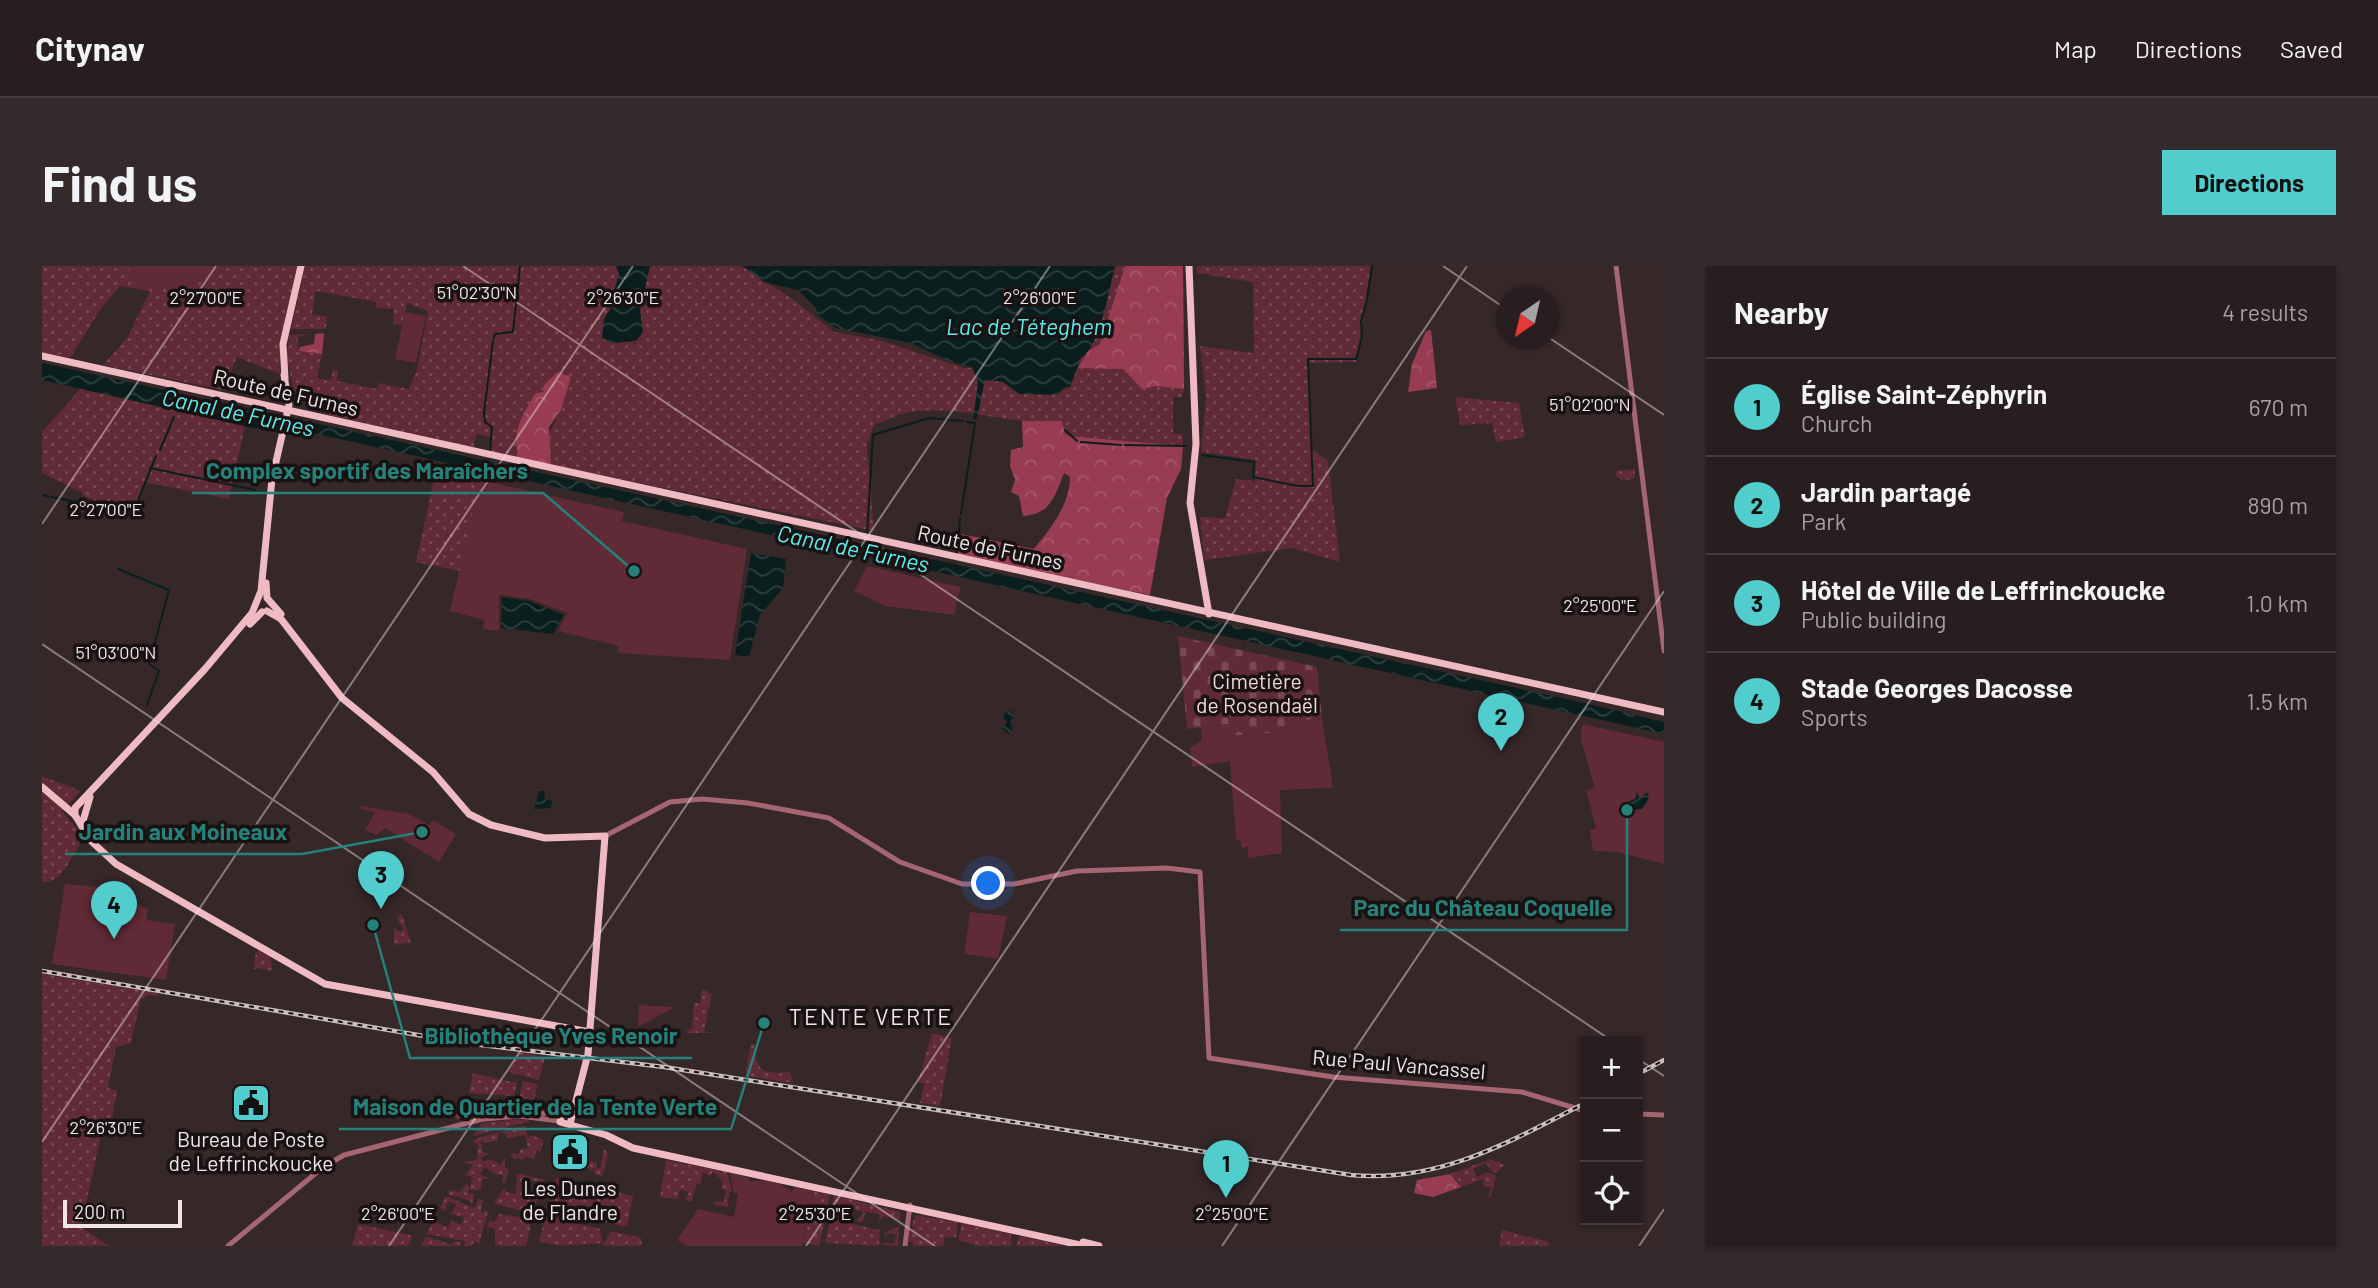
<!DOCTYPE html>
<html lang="en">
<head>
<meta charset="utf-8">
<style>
	:root { --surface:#281d1f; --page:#342a2c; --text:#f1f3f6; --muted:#a5a2a4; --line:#443b3d; --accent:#52cdcd }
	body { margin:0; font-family:Barlow,sans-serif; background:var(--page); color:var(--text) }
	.controls { position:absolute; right:21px; bottom:21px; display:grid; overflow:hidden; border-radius:0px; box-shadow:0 2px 5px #0004 }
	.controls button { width:63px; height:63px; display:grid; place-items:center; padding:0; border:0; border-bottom:2px solid var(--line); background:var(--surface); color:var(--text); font:35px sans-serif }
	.compass { position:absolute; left:1454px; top:21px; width:63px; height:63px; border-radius:50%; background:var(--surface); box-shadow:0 2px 5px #0004; rotate:214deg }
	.scale { position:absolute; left:21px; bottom:18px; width:119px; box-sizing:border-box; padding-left:7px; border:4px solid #efe5e6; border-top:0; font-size:19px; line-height:24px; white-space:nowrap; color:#efe5e6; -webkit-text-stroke:5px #191213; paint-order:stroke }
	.you { position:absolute; left:947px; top:618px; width:24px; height:24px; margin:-18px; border:5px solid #fff; border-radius:50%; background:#1a73e8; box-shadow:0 0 0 10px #1a73e833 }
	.badge { display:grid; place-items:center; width:46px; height:46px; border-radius:50%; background:var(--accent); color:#111; font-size:23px; font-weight:700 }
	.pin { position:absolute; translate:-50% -58px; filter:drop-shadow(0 2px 4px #0008) }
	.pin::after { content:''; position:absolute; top:37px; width:24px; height:21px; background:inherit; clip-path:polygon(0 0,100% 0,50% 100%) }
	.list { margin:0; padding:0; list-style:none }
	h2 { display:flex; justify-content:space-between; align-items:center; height:91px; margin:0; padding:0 28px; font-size:30px }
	h2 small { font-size:23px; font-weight:400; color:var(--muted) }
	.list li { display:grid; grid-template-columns:46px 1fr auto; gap:21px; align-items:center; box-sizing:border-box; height:98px; padding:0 28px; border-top:2px solid var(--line) }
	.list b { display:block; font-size:26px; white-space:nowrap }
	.list p { margin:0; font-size:23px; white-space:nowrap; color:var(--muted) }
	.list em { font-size:23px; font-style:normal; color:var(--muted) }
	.icon { flex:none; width:38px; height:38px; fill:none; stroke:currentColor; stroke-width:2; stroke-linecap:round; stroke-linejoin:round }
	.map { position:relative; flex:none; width:1622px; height:980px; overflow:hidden; border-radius:0px }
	header { display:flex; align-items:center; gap:42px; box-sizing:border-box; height:98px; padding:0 35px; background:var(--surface); border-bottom:2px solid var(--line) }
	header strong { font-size:33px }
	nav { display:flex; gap:38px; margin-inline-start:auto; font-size:24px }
	.intro { display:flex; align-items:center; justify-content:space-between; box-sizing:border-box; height:168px; padding:0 42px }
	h1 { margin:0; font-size:49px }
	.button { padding:18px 32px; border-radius:0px; background:var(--accent); color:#111; font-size:24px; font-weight:700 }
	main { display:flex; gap:42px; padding:0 42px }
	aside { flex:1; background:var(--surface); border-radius:0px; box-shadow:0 2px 5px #0004 }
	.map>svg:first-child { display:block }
	.grass { fill:url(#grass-dots) }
	.forest { fill:url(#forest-crowns) }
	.cemetery { fill:url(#cemetery-stones) }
	.green { fill:#602a36 }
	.water { fill:url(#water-waves) }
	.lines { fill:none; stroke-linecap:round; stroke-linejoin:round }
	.stream { stroke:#0b1e1e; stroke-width:2 }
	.minor { stroke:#a56571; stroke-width:5 }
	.major { stroke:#efbac2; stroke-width:7 }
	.rail-casing { stroke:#c9bebf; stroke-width:4.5 }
	.rail { stroke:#191213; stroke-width:2; stroke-dasharray:5; stroke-linecap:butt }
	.ticks { fill:none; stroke:#efe5e6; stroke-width:2; stroke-opacity:0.45 }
	.labels { text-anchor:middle; stroke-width:7; stroke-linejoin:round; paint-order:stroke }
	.street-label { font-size:21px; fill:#efe5e6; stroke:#191213 }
	.park-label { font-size:21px; fill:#f1d6da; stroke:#191213 }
	.poi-label { font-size:21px; fill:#efe5e6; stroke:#191213 }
	.water-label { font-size:23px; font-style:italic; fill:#5beded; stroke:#191213 }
	.neighbourhood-label { font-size:23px; letter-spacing:2px; fill:#efe5e6; stroke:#191213 }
	.ticks-label { font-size:18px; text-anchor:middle; fill:#efe5e6; stroke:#191213; stroke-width:7; stroke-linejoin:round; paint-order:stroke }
	.leader { fill:none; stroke:#25817a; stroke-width:2.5 }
	.callout-dot { fill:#25817a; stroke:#191213; stroke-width:2.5 }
	.callout-label { font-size:23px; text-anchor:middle; font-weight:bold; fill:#25817a; stroke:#191213; stroke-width:7; stroke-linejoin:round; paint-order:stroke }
</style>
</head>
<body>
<header>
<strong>Citynav</strong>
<nav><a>Map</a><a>Directions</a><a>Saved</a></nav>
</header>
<div class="intro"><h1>Find us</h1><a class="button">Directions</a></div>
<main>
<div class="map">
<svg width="1622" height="980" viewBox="0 0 1622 980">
	<defs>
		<pattern id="grass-dots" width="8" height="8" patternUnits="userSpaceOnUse" patternTransform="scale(1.75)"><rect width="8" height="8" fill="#602a36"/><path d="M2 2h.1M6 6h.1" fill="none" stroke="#774953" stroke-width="1.8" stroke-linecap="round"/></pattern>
		<pattern id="forest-crowns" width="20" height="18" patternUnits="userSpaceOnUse" patternTransform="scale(1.75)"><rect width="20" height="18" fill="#983c52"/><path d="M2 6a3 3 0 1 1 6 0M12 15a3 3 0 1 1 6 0" fill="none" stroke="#a7586b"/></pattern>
		<pattern id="cemetery-stones" width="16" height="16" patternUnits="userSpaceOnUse" patternTransform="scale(1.75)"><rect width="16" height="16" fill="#602a36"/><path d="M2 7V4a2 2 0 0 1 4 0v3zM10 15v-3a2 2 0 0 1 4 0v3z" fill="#774953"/></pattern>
		<pattern id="water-waves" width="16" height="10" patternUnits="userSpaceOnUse" patternTransform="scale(1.75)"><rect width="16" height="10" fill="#0b1e1e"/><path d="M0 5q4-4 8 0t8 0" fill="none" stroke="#2f3f3f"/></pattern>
	</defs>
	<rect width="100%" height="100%" fill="#362729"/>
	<g class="grass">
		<path d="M0,0H699L749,32L792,66L837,74L923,102H935L1012,128L1028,121L1033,109L1016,87L1053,68L1074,0H1141L1142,123L1140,131H1131V168H1141V180L1027,170L1023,168L1020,155C969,161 912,136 863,147C853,149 842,156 832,159L825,179L832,265L509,199L506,169L519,144L529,111L516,107L480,150L474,192L446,186L449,171L435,168L431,182L283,148L286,133L252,125L245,94L247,69L266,68L255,71L257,85L280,88L275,112L289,115L291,103L296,105L295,115L335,123L337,117L367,123L375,104L386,45L365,37L360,59L351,58L352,43L334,42V36L274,25L270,48L285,51L284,63H249L261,10L256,8L238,81V108L195,91L181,124L61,99L85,72L108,25L78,20L58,44L28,92L0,86Z"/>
		<polygon points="1155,0 1329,0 1314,96 1266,97 1270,183 1286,195 1298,296 1250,282 1162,294 1158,251 1183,252 1194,213 1213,215 1214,194 1159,186 1164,132 1158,80 1212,87 1211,16 1155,7"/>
		<polygon points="38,123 203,160 187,233 103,216 91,251 40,229 41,227 0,207 0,166"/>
		<polygon points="1413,131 1477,137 1483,171 1454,176 1450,157 1418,159"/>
		<polygon points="1593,203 1592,213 1579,214 1574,210 1573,205"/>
		<polygon points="394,205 438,214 418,305 374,296"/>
		<path d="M0,510L39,525L20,545L42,571C32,586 20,619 0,616Z"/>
		<polygon points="359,647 369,676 352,679 352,662 359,666 361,662 355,653"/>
		<polygon points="218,685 228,691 231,705 215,702 211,704 214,686"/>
		<polygon points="0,708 116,727 116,730 105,729 99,733 89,777 74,781 66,822 75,825 68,865 60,865 39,961 67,980 0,980"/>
		<polygon points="660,723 670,728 662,765 669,767 645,767 646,763 650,763 652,737 658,737"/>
		<polygon points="890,767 910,772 898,840 878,837 882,818 876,816"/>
		<path d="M713,778C714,807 720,808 748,806L751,817L703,810L709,779Z"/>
		<polygon points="476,786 503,791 497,814 466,806"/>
		<polygon points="431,807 475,817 472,830 427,827"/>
		<polygon points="481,815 496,818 492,834 477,832"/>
		<polygon points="437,835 466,839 473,837 476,841 436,848 434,843 439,845 434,838"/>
		<polygon points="408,837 422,839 426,848 414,854"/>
		<polygon points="478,853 489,855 431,870 440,857"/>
		<polygon points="480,860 484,860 485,872 490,869 501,874 499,886 492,884 494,886 492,894 484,890 481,894 469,891 470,887 477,888 478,883 486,882 483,869 467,872 461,866 456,868 456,875 442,877 438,873 441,886 447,888 439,892 441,896 449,893 459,899 463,891 463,901 467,904 463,917 453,915 460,916 461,909 455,909 443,901 438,908 448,913 440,913 439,924 427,924 426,927 432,928 430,939 426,934 405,928 407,924 417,926 425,917 428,923 430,911 423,909 431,899 421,896 435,894 436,878 431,876 433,873"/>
		<polygon points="562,882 566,888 560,910 552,908 553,901 548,907 549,903 544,902 546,895 555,896 554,902 558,903"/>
		<polygon points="1449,893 1462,899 1455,907 1449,905 1444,897 1431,903 1435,911 1446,906 1454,909 1449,931 1446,931 1449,921 1442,921 1441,913 1419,921 1408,908"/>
		<polygon points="624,894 685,906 690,925 687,926 686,941 672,939 673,935 682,936 684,924 679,923 681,915 671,906 668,910 661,906 658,919 654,918 650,936 643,934 647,926 638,924 636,933 618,931"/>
		<polygon points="475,907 502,914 501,917 484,913 481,923 498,927 491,948 452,937 463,921 464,926 474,928"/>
		<polygon points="514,912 591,930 585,961 506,943"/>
		<polygon points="772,925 788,929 777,980 761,977"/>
		<polygon points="792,929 858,946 856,980 841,979 842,976 852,978 854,969 846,967 843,971 844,966 856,961 858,954 841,950 837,956 838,948 823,946 821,956 815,955 821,946 797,940 793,950 795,940 790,938"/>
		<polygon points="404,930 433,942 436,933 441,934 439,946 446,945 437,978 432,975 430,980 422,980 423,975 385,968 391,955 406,961 410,955 419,959 422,951 409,948 414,938 406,936 403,945 398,942"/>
		<polygon points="449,948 448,956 452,957 457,948 490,953 484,980 453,980 453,963 446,961 444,967"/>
		<polygon points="874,949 916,956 914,972 903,971 901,980 871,980 871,976 867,976 868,963 873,962 869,960"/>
		<polygon points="504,950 558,963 561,977 517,980 497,975"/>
		<polygon points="789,953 838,964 837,980 785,977 783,974"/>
		<polygon points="920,957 969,968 969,980 936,980 916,974"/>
		<polygon points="316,958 368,969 370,972 366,980 310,980"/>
		<polygon points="1460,964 1507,976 1506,980 1457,980"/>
		<polygon points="569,965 599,972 600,980 560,980"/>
		<polygon points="384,970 410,979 412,975 419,977 419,980 379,980"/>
		<polygon points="978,970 1023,980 974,980"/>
	</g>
	<g class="forest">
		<polygon points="1083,0 1141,0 1142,123 1115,120 1100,123 1081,103 1036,102 1046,85 1058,78"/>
		<polygon points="1389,64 1395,122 1366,126 1370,98 1384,65"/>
		<polygon points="282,67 280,88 257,85 258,81 272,78 273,68"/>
		<path d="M516,106L529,111L519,144L507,161L509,199L474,192C477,184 474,182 474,175C474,159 485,140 494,127L501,126L502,119Z"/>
		<path d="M980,155H1020L1023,168L1027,170L1141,180L1139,203L1125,232L1108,329L915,290L919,268L992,283C1008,263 1028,239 1028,211L1022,207C1013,230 1009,248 981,250L977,230L969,226L973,214L968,200L969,184L981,181Z"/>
		<polygon points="346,596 361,601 332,608 329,606 334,600"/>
		<polygon points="1408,908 1419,921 1391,931 1372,927 1375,914"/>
	</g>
	<polygon class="cemetery" points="1136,370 1275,401 1280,452 1258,455 1258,465 1189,470 1187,458 1145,463"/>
	<g class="green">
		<polygon points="86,0 171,0 176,14 154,15 147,23 91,18"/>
		<polygon points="363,46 384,50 374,97 353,93"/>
		<polygon points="438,214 582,246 580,255 705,283 688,394 576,387 577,380 516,365 525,347 487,333 457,329 457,365 441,363 442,354 408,345"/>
		<polygon points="825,300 919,321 912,349 843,340 812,325"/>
		<polygon points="1280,452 1291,522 1238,524 1240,587 1206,592 1206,581 1200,582 1198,574 1194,574 1188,495 1150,501 1148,482 1160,474 1159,461 1188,458 1190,470 1258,465 1257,455"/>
		<polygon points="1540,458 1622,476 1622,598 1575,586 1551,585 1548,564 1554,562 1544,524 1553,522 1539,474"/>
		<polygon points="319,540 367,548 387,559 391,554 414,568 397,596 343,562 334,569 323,564 333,546 319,543"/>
		<polygon points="23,618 60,621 106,643 104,654 133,658 124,714 10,698"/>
		<polygon points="928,646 965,650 956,693 922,688"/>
		<polygon points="597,739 633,741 596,761"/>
		<path d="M688,907L707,912L708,916C722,912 739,916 750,926L752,921L772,925L760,980H645L635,974L656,943L692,951L696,928L692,927Z"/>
	</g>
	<g class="water">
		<polygon points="574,0 608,0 598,45 601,66 594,75 571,77 560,72 562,53 571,39 569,35 577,8"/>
		<path d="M701,0H1073C1067,22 1059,80 1039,92L1028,121H1023L1015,129L977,128L961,116L943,114L935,152L931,154L936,116L930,101L907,95L869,77L794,62L776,49L774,42L756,24L722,16Z"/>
		<polygon points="0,97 1547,438 1622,456 1622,468 262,165 235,160 221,164 0,114"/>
		<polygon points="709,287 744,293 741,322 718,349 707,391 693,389"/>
		<polygon points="460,331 487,335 522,349 511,368 459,362"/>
		<polygon points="964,445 969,445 973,449 968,456 971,464 966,468 960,462 965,456 961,451"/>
		<polygon points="497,525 502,525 503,533 510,535 509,542 492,543"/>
		<polygon points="1594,526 1598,532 1605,526 1607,532 1600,543 1592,544 1586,536 1594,532"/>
	</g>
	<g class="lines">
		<g class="stream">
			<polyline points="1023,164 1035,175"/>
			<polyline points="1039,176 1079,179"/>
			<polyline points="1083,179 1144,180"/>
			<polyline points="118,184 132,151"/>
			<polyline points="448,186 450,161 443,156 442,147 451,75 453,68 471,66 478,0"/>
			<polyline points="1160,189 1212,196 1211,211 1256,220 1271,220 1266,93 1314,93 1320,71 1319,55 1325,34 1330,0"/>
			<polyline points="108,202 214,224"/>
			<polyline points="0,229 34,236"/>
			<polyline points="47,239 90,249 114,190"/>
			<polyline points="919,248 933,157 925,156"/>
			<polyline points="825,268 831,169 887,152 921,155"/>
			<polyline points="915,289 918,252"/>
			<polyline points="76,303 127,324 107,398 117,405 105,439"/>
		</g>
		<g class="minor">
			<polyline points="1574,0 1622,385"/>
			<polyline points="563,570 628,536 660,533 706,537 787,552 858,596 920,618 972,618 1035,605 1125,602 1158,606 1167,792 1291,811 1480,826 1543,845"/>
			<polyline points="1596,848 1622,849"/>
			<polyline points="489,849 521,845"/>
			<polyline points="186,980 280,902 302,889 441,853 477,850 518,855"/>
			<polyline points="863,980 868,939"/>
		</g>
		<g class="major">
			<polyline points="1147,0 1154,178 1148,237 1167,348"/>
			<polyline points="0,90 1622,446"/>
			<polyline points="243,112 241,78 259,0"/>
			<polyline points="224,317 225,332 239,348"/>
			<polyline points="225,345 239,353 300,432 391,506 427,548 449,559 503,572 563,570 546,788 528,858"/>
			<polyline points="208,358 220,346"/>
			<polyline points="0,521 33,549 48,574 74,598 283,718 548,766"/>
			<polyline points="33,549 33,542 163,403 210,347 219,325 230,213 247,139 242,109"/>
			<polyline points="43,564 41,555 48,531"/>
			<polyline points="531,847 520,845 518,856 564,869 591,882 1043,980"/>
			<polyline points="1041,976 1057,980"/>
		</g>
		<defs>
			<g id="rail">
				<path d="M0,705L423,777L622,801L1309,909C1398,917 1467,876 1543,837"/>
				<polyline points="1596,808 1622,794"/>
			</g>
		</defs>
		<use href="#rail" class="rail-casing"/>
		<use href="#rail" class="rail"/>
	</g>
	<path class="ticks" d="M421,0L1570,775M1401,0L1464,43M1506,71L1622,149M0,258L174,0M0,378L893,980M1596,793L1622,810M0,876L591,0M347,980L1008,0M764,980L1425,0M1180,980L1622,325M1597,980L1622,943"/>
	<defs>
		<symbol id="civic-square" viewBox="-11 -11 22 22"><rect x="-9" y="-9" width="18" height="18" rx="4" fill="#52cdcd" stroke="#191213"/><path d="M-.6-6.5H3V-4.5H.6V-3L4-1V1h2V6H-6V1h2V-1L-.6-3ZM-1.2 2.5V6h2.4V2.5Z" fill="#111"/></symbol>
	</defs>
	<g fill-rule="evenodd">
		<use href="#civic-square" x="187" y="815" width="44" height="44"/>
		<use href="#civic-square" x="506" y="864" width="44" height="44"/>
	</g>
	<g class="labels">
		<g class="street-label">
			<text transform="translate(244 127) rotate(13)" y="7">Route de Furnes</text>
			<text transform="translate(948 282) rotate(12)" y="7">Route de Furnes</text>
			<text transform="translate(1357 799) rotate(5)" y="7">Rue Paul Vancassel</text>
		</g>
		<g class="park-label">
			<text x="1215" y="423">Cimetière<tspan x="1215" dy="24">de Rosendaël</tspan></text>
		</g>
		<g class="poi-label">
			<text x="209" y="881">Bureau de Poste<tspan x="209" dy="24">de Leffrinckoucke</tspan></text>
			<text x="528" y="930">Les Dunes<tspan x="528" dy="24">de Flandre</tspan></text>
		</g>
		<g class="water-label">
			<text x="987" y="69">Lac de Téteghem</text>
			<text transform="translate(196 147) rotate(12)" y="8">Canal de Furnes</text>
			<text transform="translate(811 283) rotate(12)" y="8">Canal de Furnes</text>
		</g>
		<g class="neighbourhood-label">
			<text x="829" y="759">TENTE VERTE</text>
		</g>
	</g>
	<g class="ticks-label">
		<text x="435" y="33">51°02'30"N</text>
		<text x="164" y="38">2°27'00"E</text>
		<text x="581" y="38">2°26'30"E</text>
		<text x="998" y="38">2°26'00"E</text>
		<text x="1548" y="145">51°02'00"N</text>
		<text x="64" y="250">2°27'00"E</text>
		<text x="1558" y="346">2°25'00"E</text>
		<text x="74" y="393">51°03'00"N</text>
		<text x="64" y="868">2°26'30"E</text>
		<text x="356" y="954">2°26'00"E</text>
		<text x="773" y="954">2°25'30"E</text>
		<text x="1190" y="954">2°25'00"E</text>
	</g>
	<path class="leader" d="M592 305L501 227H150M380 566L260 588H23M1585 544L1585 664H1298M331 659L368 792H650M722 757L689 863H297"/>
	<g class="callout-dot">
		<circle cx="592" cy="305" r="7"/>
		<circle cx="380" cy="566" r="7"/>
		<circle cx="1585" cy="544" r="7"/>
		<circle cx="331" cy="659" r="7"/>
		<circle cx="722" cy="757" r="7"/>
	</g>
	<g class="callout-label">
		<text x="325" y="213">Complex sportif des Maraîchers</text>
		<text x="141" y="574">Jardin aux Moineaux</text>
		<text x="1441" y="650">Parc du Château Coquelle</text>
		<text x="509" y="778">Bibliothèque Yves Renoir</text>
		<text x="493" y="849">Maison de Quartier de la Tente Verte</text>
	</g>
</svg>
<div class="controls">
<button>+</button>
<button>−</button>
<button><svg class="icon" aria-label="locate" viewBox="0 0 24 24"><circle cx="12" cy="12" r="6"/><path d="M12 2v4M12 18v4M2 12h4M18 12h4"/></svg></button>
</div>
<svg class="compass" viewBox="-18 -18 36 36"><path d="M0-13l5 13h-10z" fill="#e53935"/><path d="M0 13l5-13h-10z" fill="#a5a2a4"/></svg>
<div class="scale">200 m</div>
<div class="you"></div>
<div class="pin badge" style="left:1184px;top:932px">1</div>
<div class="pin badge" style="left:1459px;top:485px">2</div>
<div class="pin badge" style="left:339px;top:643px">3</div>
<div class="pin badge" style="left:72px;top:673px">4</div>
</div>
<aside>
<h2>Nearby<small>4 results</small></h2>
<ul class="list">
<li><span class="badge">1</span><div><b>Église Saint-Zéphyrin</b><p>Church</p></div><em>670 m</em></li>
<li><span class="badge">2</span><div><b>Jardin partagé</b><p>Park</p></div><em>890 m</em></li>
<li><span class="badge">3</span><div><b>Hôtel de Ville de Leffrinckoucke</b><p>Public building</p></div><em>1.0 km</em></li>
<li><span class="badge">4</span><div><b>Stade Georges Dacosse</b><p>Sports</p></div><em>1.5 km</em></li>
</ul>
</aside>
</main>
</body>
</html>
